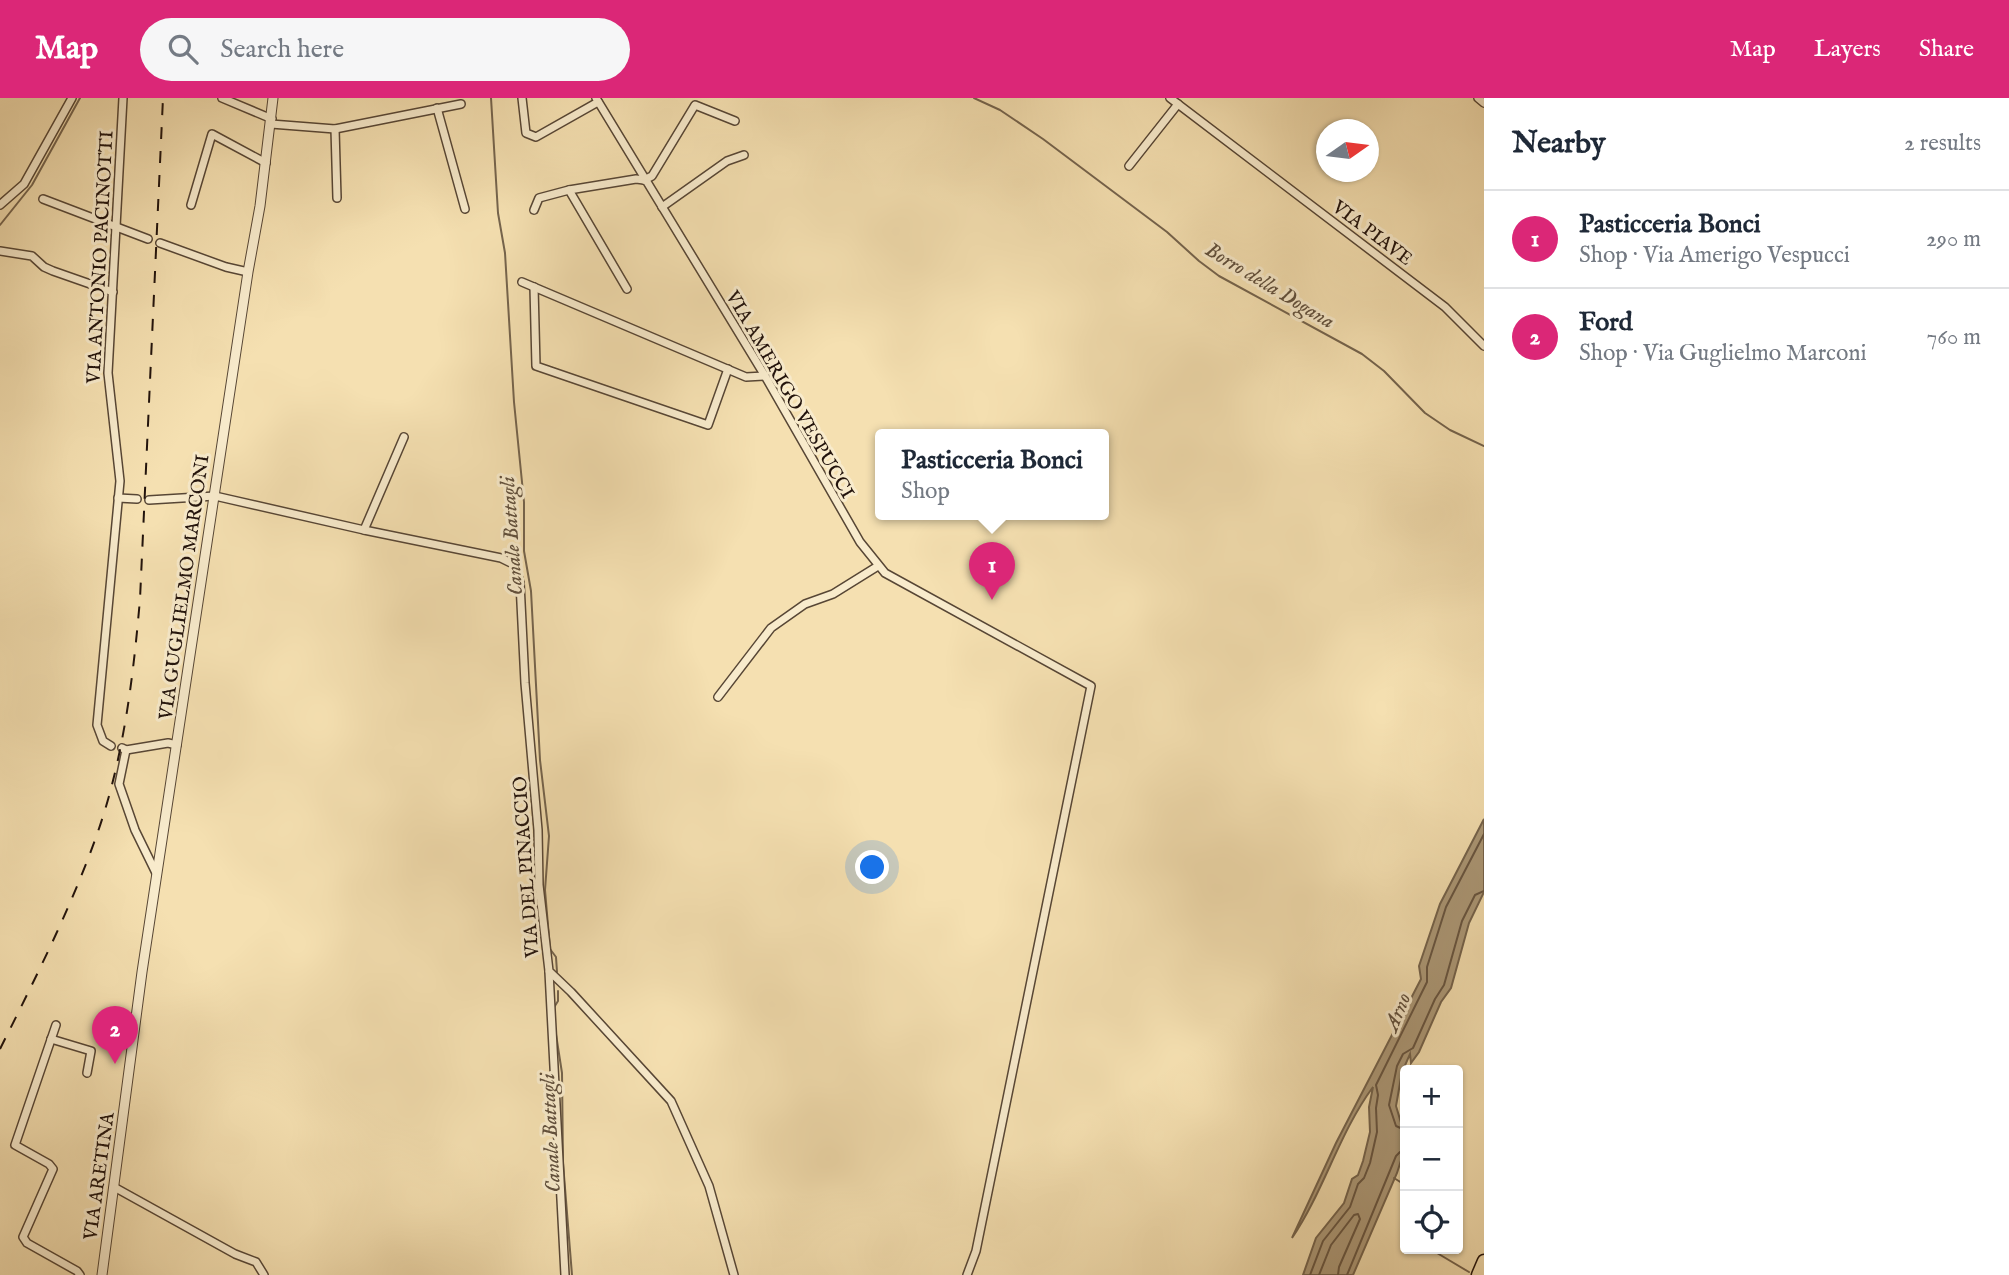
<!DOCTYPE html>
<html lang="en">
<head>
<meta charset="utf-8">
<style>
	:root { --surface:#fff; --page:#f6f6f7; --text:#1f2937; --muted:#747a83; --line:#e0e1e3; --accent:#db2777 }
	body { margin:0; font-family:"IM FELL English",serif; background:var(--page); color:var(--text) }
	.controls { position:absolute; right:21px; bottom:21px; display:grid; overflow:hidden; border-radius:7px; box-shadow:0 2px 5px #0004 }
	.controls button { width:63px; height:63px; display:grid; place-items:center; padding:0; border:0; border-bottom:2px solid var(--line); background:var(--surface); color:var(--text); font:35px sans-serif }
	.compass { position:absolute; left:1316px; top:21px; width:63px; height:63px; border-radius:50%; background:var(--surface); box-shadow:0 2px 5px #0004; rotate:76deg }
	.you { position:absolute; left:873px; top:770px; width:24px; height:24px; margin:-18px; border:5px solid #fff; border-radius:50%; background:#1a73e8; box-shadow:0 0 0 10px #1a73e833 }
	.badge { display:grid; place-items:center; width:46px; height:46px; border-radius:50%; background:var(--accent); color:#fff; font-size:23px; font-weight:700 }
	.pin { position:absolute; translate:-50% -58px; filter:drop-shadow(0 2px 4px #0008) }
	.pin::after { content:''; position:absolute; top:37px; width:24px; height:21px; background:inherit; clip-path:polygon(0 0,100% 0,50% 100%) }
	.popup { position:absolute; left:875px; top:331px; width:234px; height:91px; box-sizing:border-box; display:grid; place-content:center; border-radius:7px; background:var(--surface); filter:drop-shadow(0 2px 5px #0005); font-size:23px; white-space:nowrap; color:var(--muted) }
	.popup b { font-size:26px; color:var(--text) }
	.popup::after { content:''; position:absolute; left:50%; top:100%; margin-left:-14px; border:14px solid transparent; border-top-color:var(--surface) }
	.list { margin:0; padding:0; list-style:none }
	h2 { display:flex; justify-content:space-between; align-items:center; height:91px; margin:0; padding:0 28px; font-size:30px }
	h2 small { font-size:23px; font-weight:400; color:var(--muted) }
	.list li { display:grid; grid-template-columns:46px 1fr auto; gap:21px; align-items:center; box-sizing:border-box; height:98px; padding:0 28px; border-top:2px solid var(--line) }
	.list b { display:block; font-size:26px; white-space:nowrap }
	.list p { margin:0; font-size:23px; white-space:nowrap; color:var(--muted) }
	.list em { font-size:23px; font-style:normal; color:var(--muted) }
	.icon { flex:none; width:38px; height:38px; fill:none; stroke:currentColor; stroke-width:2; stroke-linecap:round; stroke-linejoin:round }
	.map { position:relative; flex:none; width:1484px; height:1177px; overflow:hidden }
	header { display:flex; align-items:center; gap:42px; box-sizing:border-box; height:98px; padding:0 35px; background:var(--accent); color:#fff }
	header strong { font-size:33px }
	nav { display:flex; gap:38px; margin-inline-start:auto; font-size:24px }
	.search { width:490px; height:63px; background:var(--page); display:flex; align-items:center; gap:18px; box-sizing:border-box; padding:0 24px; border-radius:38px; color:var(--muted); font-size:26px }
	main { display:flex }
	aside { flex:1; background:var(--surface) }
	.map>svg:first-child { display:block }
	.water { fill:#ad9a79; stroke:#75644d; stroke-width:2 }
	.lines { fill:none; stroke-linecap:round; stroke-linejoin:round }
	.shore { stroke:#685642; stroke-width:2 }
	.stream { stroke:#75644d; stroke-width:2 }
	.minor-casing { stroke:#574635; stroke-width:10 }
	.tertiary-casing { stroke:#574635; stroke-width:11 }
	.motorway-casing { stroke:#22130c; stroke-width:15 }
	.minor { stroke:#f8ebcc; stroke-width:7 }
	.tertiary { stroke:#f8ebcc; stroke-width:9 }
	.motorway { stroke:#f5e0b1; stroke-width:12 }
	.rail { stroke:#22130c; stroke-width:2; stroke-dasharray:12 12; stroke-linecap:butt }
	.labels { text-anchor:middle; stroke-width:6; stroke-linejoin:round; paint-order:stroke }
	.street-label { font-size:19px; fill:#22130c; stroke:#f8ebcc }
	.water-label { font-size:21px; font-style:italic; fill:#61503d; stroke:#f8ebcc }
</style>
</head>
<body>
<header>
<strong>Map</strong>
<div class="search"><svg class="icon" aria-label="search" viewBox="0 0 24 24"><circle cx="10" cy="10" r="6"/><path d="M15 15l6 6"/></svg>Search here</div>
<nav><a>Map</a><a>Layers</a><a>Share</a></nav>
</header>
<main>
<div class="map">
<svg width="1484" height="1177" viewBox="0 0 1484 1177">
	<rect width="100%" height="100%" fill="#f5e0b1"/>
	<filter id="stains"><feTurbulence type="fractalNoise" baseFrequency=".00286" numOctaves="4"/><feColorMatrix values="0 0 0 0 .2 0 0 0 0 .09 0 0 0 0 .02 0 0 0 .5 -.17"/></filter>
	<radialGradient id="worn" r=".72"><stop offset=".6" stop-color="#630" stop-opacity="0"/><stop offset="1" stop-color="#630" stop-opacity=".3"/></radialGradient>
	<path class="water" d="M1484,721V794L1469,825L1451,890L1441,904L1419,954L1411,965L1410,956L1402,974L1396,1008L1405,1038V1050L1397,1075L1353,1177H1303L1316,1140L1344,1105L1352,1081L1358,1077L1363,1063L1370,1034L1369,1009L1373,989C1339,1035 1324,1093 1292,1140L1336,1045L1421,881L1419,868L1440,806Z"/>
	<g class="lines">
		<g class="shore">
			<polyline points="1405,1032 1396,1028 1389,1007 1397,968 1403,956 1413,950 1435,901 1444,887 1462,823 1475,797 1484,793"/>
			<polyline points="1310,1177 1323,1143 1350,1109 1358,1086 1364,1080 1370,1065 1377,1034 1376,1010 1378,997 1376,987 1427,884 1427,869 1446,809 1484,736"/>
			<polyline points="1319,1177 1331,1147 1354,1117 1358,1116 1360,1121 1339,1169 1338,1177"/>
			<polyline points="1347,1177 1396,1058 1400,1054 1405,1053"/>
		</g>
		<g class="stream">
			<polyline points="491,0 498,115 505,155 514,304 524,404 524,453 531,493 540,662 549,738 545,792 550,851 556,859 557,874"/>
			<polyline points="974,0 1000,12 1043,41 1167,134 1199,163 1219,178 1362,256 1384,273 1425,315 1450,332 1484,348"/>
			<polyline points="0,127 32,87 80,0"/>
			<polyline points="553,911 558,903 558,893"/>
			<polyline points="555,930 562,975 563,1065 572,1177"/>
			<polyline points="1394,1080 1405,1087"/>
			<polyline points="1435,1151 1437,1155 1469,1174"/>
		</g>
		<defs>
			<g id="minor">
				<polyline points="222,0 272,21"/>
				<polyline points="522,0 526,35 536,39 598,4"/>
				<polyline points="596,0 765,278 860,444 885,475 1091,588 976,1153 967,1177"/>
				<polyline points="1170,0 1445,209 1484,248"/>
				<polyline points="1478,0 1484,5"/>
				<polyline points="437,10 465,111"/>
				<polyline points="271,26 335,31 461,6"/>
				<polyline points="335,31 337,100"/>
				<polyline points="1129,68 1178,6"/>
				<polyline points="644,82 652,78 695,7 735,23"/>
				<polyline points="569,92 627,191"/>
				<polyline points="43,101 148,141"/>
				<polyline points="0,107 24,86 72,0"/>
				<polyline points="191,107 212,36 266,65"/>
				<polyline points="662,109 727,63 744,57"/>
				<polyline points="534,112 539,100 569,92 636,81 644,82"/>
				<polyline points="160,145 226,169 248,174"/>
				<polyline points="0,153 32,158 44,169 53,173 113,194"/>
				<polyline points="522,184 746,279 765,278"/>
				<polyline points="534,189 536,268 708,327 728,271"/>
				<polyline points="118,400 137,401"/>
				<polyline points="149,402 215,398 364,432 501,460 515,467 520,485 525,585 538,732 539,787 549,873 571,894 671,1003 709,1088 734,1177"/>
				<polyline points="364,432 404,339"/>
				<polyline points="718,599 771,530 805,506 833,496 878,468"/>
				<polyline points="111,648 103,643 97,627 120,383 108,275 123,0"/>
				<polyline points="122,650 126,652 119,686 135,732 157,777"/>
				<polyline points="126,652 168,645 177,647"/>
				<polyline points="549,874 565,1177"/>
				<polyline points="56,927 15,1047 49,1066 53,1071 23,1139 27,1145 77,1173 80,1177"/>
				<polyline points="51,941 91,953 87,975"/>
				<polyline points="114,1089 235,1156 256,1164 264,1177"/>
			</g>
			<polyline id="tertiary" points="102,1177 142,874 248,174 260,108 273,0"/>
			<polyline id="motorway" points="1478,1177 1484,1163"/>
		</defs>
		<use href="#minor" class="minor-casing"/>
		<use href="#tertiary" class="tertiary-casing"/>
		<use href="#motorway" class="motorway-casing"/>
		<use href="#minor" class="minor"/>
		<use href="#tertiary" class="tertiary"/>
		<use href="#motorway" class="motorway"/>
		<path class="rail" d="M0,951C34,883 69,814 95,742C123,665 133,582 140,501L163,0"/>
	</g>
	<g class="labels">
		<g class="street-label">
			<text transform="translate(1373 134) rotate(37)" y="7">VIA PIAVE</text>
			<text transform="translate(99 159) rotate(-87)" y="7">VIA ANTONIO PACINOTTI</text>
			<text transform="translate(791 296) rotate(60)" y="7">VIA AMERIGO VESPUCCI</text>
			<text transform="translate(183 489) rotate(-82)" y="7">VIA GUGLIELMO MARCONI</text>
			<text transform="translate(525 769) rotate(-94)" y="7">VIA DEL PINACCIO</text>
			<text transform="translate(98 1078) rotate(-82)" y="7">VIA ARETINA</text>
		</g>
		<g class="water-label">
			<text transform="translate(1270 187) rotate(31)" y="7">Borro della Dogana</text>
			<text transform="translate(511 438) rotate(-94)" y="7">Canale Battagli</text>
			<text transform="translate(1397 914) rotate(-68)" y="7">Arno</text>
			<text transform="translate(550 1035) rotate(-93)" y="7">Canale Battagli</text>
		</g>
	</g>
	<rect width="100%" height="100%" filter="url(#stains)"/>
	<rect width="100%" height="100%" fill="url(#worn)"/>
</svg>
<div class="controls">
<button>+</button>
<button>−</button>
<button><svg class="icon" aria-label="locate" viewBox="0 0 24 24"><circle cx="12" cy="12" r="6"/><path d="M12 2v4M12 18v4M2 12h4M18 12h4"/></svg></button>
</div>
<svg class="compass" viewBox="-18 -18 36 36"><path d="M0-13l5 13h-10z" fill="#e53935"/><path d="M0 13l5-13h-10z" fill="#747a83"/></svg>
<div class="you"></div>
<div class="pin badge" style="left:992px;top:502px">1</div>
<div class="popup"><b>Pasticceria Bonci</b>Shop</div>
<div class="pin badge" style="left:115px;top:966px">2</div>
</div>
<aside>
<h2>Nearby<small>2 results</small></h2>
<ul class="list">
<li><span class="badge">1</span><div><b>Pasticceria Bonci</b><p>Shop · Via Amerigo Vespucci</p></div><em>290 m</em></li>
<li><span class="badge">2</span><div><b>Ford</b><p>Shop · Via Guglielmo Marconi</p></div><em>760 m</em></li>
</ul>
</aside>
</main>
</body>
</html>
